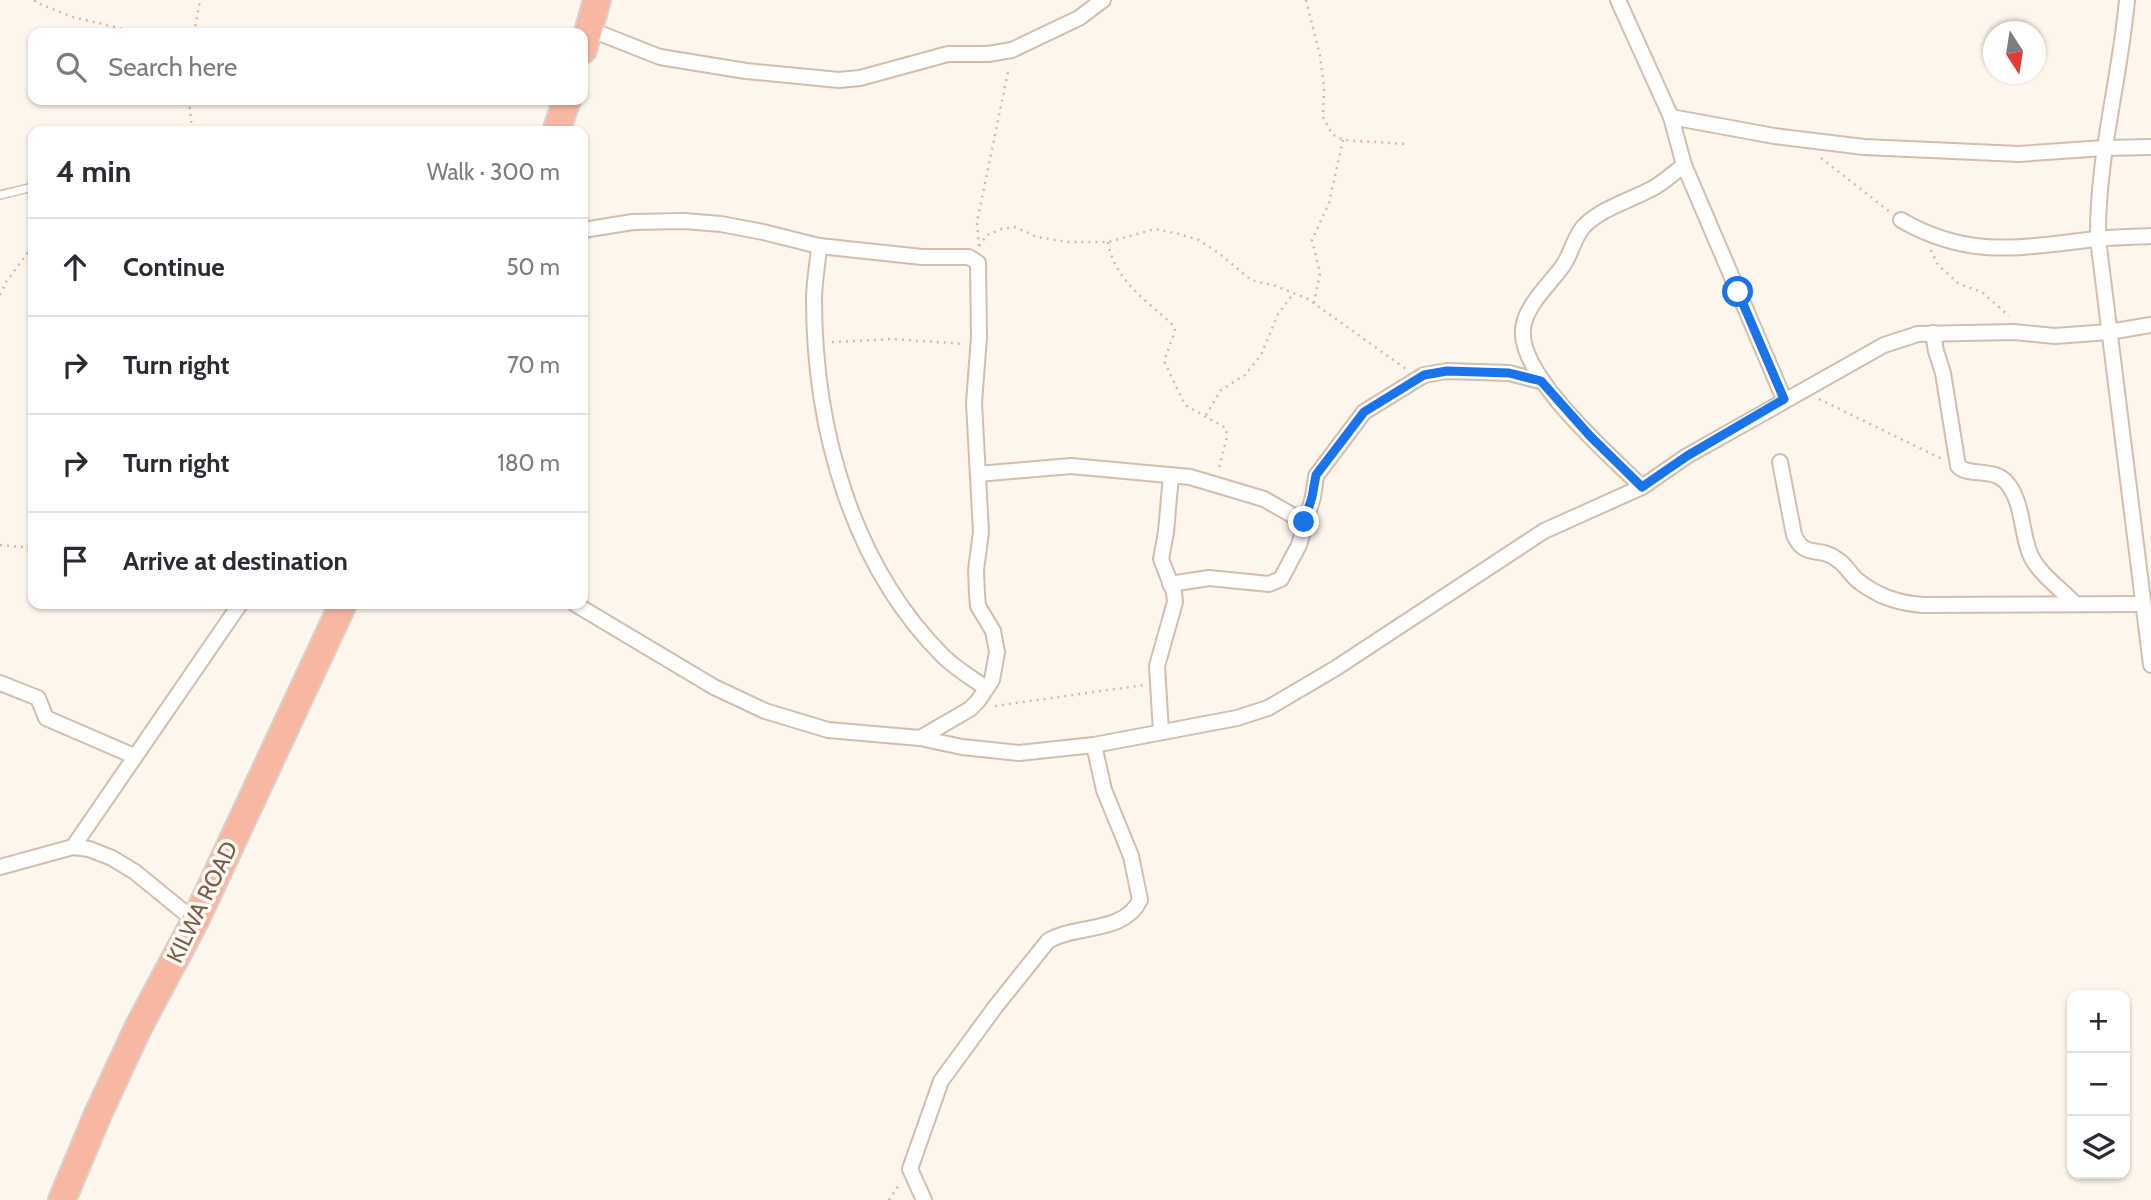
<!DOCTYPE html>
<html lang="en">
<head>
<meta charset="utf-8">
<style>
	:root { --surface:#fff; --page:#f7f7f7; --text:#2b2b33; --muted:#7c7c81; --line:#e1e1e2 }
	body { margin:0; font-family:Cabin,sans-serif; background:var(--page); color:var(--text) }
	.controls { position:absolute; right:21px; bottom:21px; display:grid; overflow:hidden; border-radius:14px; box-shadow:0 2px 5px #0004 }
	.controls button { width:63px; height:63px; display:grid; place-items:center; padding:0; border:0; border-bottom:2px solid var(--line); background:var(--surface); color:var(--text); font:35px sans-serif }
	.compass { position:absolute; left:1983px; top:21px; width:63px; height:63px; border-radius:50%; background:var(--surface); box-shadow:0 2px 5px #0004; rotate:168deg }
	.stop { position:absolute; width:21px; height:21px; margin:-16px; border:5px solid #1a73e8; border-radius:50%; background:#fff }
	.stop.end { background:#1a73e8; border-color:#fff; box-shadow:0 2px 7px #0008 }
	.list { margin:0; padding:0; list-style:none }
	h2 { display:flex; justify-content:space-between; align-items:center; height:91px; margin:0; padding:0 28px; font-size:30px }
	h2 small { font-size:23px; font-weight:400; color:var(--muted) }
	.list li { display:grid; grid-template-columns:46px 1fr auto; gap:21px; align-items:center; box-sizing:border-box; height:98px; padding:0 28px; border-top:2px solid var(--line) }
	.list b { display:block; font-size:26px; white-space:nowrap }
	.list em { font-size:23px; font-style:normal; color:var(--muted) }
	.icon { flex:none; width:38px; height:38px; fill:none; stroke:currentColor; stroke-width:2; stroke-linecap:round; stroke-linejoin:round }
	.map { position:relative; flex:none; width:2151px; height:1200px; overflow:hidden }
	.search { position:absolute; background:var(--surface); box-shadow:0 2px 5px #0004; left:28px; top:28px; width:560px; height:77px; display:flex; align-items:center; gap:18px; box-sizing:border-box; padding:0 24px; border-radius:14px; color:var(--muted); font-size:26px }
	.panel { position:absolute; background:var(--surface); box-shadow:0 2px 5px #0004; left:28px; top:126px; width:560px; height:483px; border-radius:14px }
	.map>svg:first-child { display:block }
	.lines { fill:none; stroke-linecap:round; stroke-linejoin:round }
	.lane-casing { stroke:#d1beb0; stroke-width:10 }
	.street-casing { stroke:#d1beb0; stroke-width:18 }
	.highway-casing { stroke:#dad1cd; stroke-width:30 }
	.path { stroke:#d9b8a5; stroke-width:2.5; stroke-dasharray:2 5; stroke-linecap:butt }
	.lane { stroke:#fff; stroke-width:7 }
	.street { stroke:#fff; stroke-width:14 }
	.highway { stroke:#f7b7a3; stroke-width:26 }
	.route { stroke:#1a73e8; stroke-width:9 }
	.labels { text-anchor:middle; stroke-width:7; stroke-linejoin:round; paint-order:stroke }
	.street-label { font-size:23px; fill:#7a5c4d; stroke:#fffaf3 }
</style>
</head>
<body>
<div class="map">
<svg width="2151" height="1200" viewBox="0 0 2151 1200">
	<rect width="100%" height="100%" fill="#fdf6ec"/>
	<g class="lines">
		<defs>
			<polyline id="lane" points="0,195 33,187"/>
			<g id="street">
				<polyline points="1618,0 1671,117 1774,136 1864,147 2019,154 2104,148 2151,147"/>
				<path d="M2127,0C2120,80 2097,157 2098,239L2151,665"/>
				<polyline points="589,29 660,57 746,71 839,80 860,78 948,54 988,54 1012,50 1079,18 1103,0"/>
				<polyline points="1671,117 1684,165 1784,399"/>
				<path d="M1901,220C1970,260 2022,247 2097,239C2115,237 2133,237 2151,236"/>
				<polyline points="583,230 633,222 684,221 721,224 763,232 819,246 922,257 969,257 978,263 979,337 974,403 981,532 976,570 977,594 978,606 993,631 997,652 992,680 978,701 970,709 920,738"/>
				<path d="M819,246C818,263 814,282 814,299C814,427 851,564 943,656C956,669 972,678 986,688"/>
				<path d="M1933,333L1936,351L1943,373L1958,466C1968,477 1994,467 2007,483C2023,502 2021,532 2030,554C2038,573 2060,588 2073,602"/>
				<path d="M1780,462L1794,535C1805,560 1820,545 1838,560C1846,565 1850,574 1857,580C1877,596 1897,603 1923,605L2142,604"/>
				<polyline points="978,474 1071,466 1190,477 1264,499 1304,522"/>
				<path d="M1642,487C1610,455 1518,376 1523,329C1525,306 1549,285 1562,267C1572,254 1573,237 1585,225C1604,207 1632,200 1655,187C1665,181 1675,172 1684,165"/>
				<polyline points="1170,584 1209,578 1269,584 1281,579 1299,545 1313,497 1316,476 1364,412 1424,375 1447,371 1509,373 1540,381"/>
				<polyline points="575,604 714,687 765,711 828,730 920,738 962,747 1019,753 1094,745 1237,718 1268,708 1336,668 1544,531 1642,487 1687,456 1884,345 1918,334 2014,332 2055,336 2109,332 2151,325"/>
				<polyline points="0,683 38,698 46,718 134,756"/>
				<polyline points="1161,732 1157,666 1175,602 1174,592 1161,559 1166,532 1171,475"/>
				<polyline points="73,847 240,604"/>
				<polyline points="0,867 73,847 89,849 112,858 135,872 195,921"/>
				<path d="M924,1200L910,1169L941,1081L996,1006L1048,941C1075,924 1124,934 1140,900L1131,856L1104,790L1094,745"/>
			</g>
			<g id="highway">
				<polyline points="583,50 597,0"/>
				<polyline points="556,131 567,100"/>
				<polyline points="62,1200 98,1114 139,1026 195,921 343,604"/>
			</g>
		</defs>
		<use href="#lane" class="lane-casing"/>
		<use href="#street" class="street-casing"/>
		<use href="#highway" class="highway-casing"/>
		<g class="path">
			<polyline points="35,0 35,2 73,17 140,33"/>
			<polyline points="1306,0 1320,56 1324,87 1323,117 1332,134 1343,140 1406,144"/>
			<polyline points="194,33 200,0"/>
			<polyline points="189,100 192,131"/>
			<polyline points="1821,158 1890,212"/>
			<path d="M1108,242C1114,280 1147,301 1173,325L1175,331L1164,361L1185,405L1226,428L1227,437L1219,468"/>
			<polyline points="979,246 987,235 1001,229 1015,227 1037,237 1068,242 1108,242 1155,229 1179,234 1199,240 1220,254 1251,280 1276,286 1308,299 1406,369"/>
			<polyline points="979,246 977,222 1009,67"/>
			<polyline points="1931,250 1938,265 1959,284 1982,292 2009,316"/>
			<polyline points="0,295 6,282 33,246"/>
			<polyline points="1314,303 1320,273 1312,240 1329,203 1343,140"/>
			<polyline points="832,342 892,339 965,344"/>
			<polyline points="1819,399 1942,459"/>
			<polyline points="1206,415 1221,390 1245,375 1261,355 1278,314 1294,293"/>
			<polyline points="0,545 21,547 33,545"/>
			<polyline points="995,706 1144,685"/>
			<polyline points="889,1200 900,1183"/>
		</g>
		<use href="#lane" class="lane"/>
		<use href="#street" class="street"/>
		<use href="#highway" class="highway"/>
	</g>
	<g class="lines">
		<polyline class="route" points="1304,522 1312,497 1316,475 1364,412 1424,375 1447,371 1509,373 1541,381 1590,436 1642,487 1687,456 1784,399 1738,292"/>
	</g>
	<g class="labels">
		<g class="street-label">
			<text transform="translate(202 902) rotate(-64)" y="8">KILWA ROAD</text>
		</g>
	</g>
</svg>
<div class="controls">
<button>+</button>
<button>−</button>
<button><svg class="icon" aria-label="layers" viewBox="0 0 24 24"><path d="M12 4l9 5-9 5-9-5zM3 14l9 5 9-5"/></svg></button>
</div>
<svg class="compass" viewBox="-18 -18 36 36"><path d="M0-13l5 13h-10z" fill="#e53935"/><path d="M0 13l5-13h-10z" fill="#7c7c81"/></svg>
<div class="stop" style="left:1738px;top:292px"></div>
<div class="stop end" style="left:1304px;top:522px"></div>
<div class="search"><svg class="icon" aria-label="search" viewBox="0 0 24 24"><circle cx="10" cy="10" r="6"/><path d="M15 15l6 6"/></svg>Search here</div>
<section class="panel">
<h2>4 min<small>Walk · 300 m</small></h2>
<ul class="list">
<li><svg class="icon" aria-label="ahead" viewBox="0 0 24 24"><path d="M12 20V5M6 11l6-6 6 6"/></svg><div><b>Continue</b></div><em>50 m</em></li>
<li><svg class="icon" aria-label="right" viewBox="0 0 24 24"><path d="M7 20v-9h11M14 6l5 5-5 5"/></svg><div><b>Turn right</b></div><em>70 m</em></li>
<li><svg class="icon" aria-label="right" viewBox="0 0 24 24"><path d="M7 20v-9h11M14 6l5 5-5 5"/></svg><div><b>Turn right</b></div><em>180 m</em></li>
<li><svg class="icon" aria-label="arrive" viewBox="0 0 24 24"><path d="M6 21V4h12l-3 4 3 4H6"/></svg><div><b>Arrive at destination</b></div></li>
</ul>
</section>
</div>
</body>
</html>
